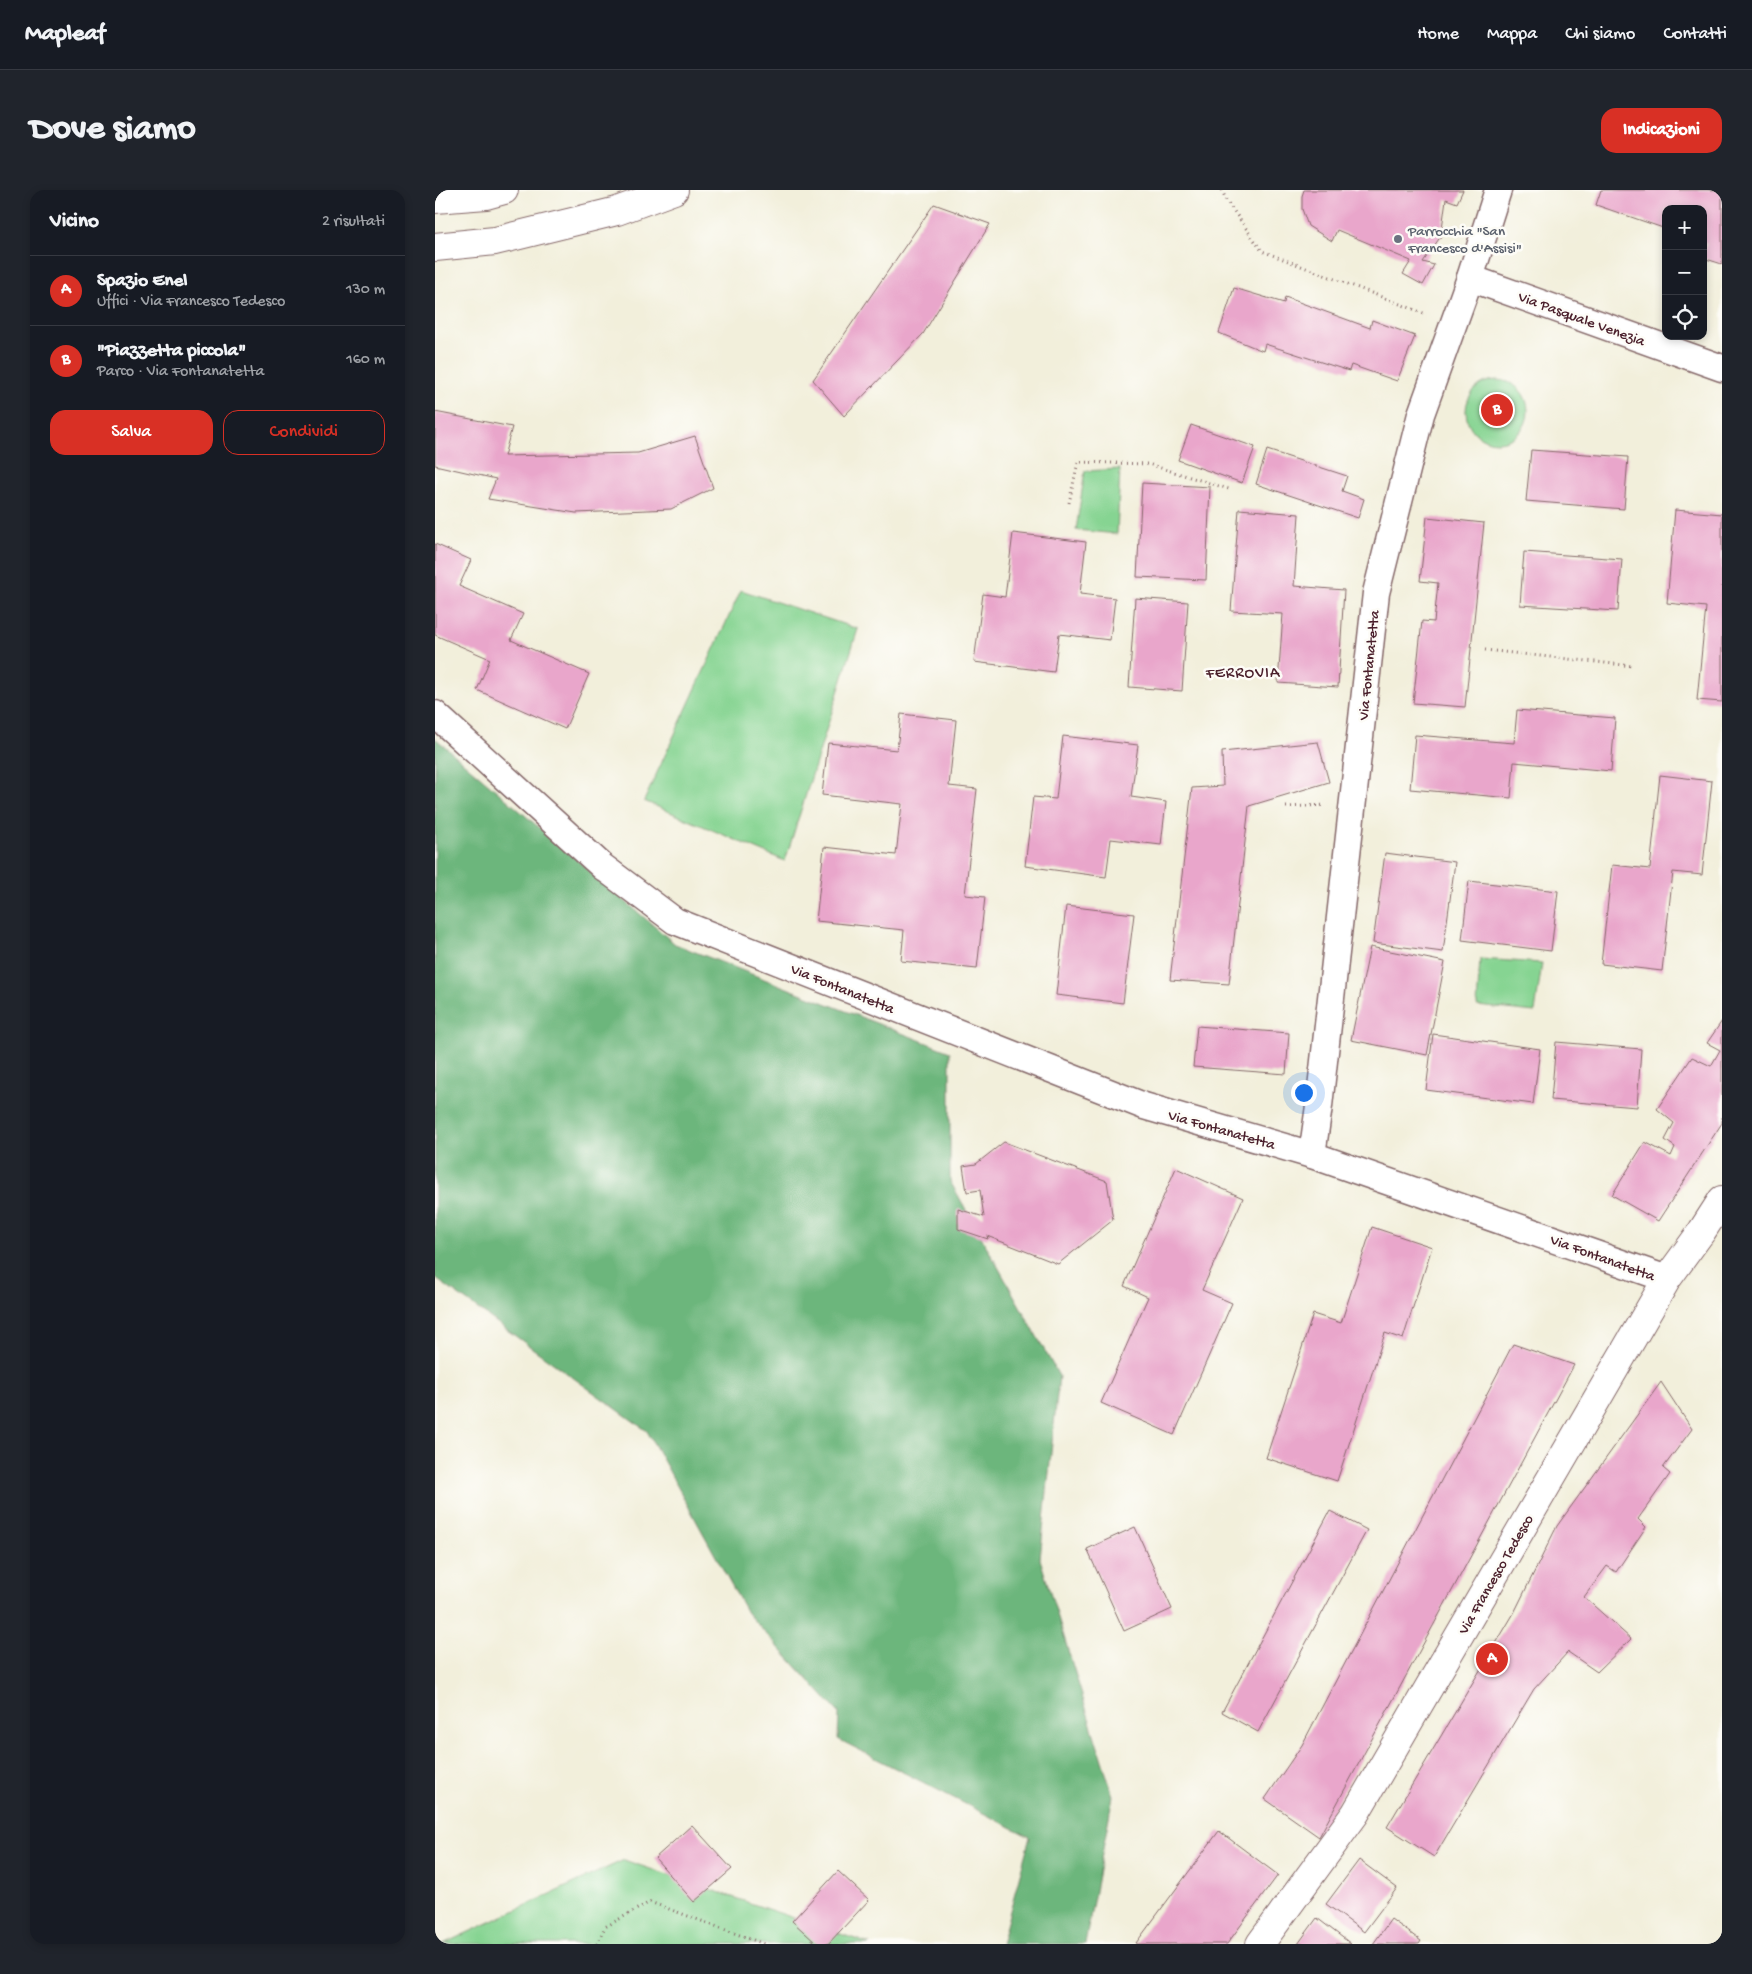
<!DOCTYPE html>
<html lang="it">
<head>
<meta charset="utf-8">
<style>
	:root { --surface:#171b24; --page:#20242c; --text:#f1f3f6; --muted:#9ea1a6; --line:#363941; --accent:#d93025 }
	body { margin:0; font-family:"Gochi Hand",sans-serif; background:var(--page); color:var(--text) }
	.controls { position:absolute; right:15px; top:15px; display:grid; overflow:hidden; border-radius:10px; box-shadow:0 2px 8px #0003 }
	.controls button { width:45px; height:45px; display:grid; place-items:center; padding:0; border:0; border-bottom:1px solid var(--line); background:var(--surface); color:var(--text); font:25px sans-serif }
	.you { position:absolute; left:868px; top:902px; width:18px; height:18px; margin:-12px; border:4px solid #fff; border-radius:50%; background:#1a73e8; box-shadow:0 0 0 8px #1a73e833 }
	.badge { display:grid; place-items:center; width:32px; height:32px; border-radius:50%; background:var(--accent); color:#fff; font-size:16px; font-weight:700 }
	.pin { position:absolute; translate:-50% -50%; border:2px solid #fff; box-shadow:0 1px 5px #0006 }
	.list { margin:0; padding:0; list-style:none }
	h2 { display:flex; justify-content:space-between; align-items:center; height:65px; margin:0; padding:0 20px; font-size:21px }
	h2 small { font-size:16px; font-weight:400; color:var(--muted) }
	.list li { display:grid; grid-template-columns:32px 1fr auto; gap:15px; align-items:center; box-sizing:border-box; height:70px; padding:0 20px; border-top:1px solid var(--line) }
	.list b { display:block; font-size:19px; white-space:nowrap }
	.list p { margin:0; font-size:16px; white-space:nowrap; color:var(--muted) }
	.list em { font-size:16px; font-style:normal; color:var(--muted) }
	.actions { display:flex; gap:10px; padding:15px 20px }
	.actions a { flex:1; padding:11px 0; border:1px solid var(--accent); border-radius:15px; text-align:center; font-size:18px; color:var(--accent) }
	.actions .main { background:var(--accent); color:#fff }
	.icon { flex:none; width:28px; height:28px; fill:none; stroke:currentColor; stroke-width:2; stroke-linecap:round; stroke-linejoin:round }
	.map { position:relative; flex:none; width:1287px; height:1754px; overflow:hidden; border-radius:15px }
	header { display:flex; align-items:center; gap:30px; box-sizing:border-box; height:70px; padding:0 25px; background:var(--surface); border-bottom:1px solid var(--line) }
	header strong { font-size:24px }
	nav { display:flex; gap:28px; margin-inline-start:auto; font-size:18px }
	.intro { display:flex; align-items:center; justify-content:space-between; box-sizing:border-box; height:120px; padding:0 30px }
	h1 { margin:0; font-size:35px }
	.button { padding:12px 22px; border-radius:15px; background:var(--accent); color:#fff; font-size:18px; font-weight:700 }
	main { display:flex; gap:30px; padding:0 30px }
	aside { flex:1; background:var(--surface); border-radius:15px; box-shadow:0 2px 8px #0003 }
	.map>svg:first-child { display:block }
	.green { fill:#86d492; stroke:#687a5e }
	.forest { fill:#6cb67c; stroke:#5b6a54 }
	.building { fill:#e9a6cb }
	.lines { fill:none; stroke-linecap:round; stroke-linejoin:round }
	.street-casing { stroke:#856869; stroke-width:29 }
	.secondary-casing { stroke:#856869; stroke-width:30 }
	.path { stroke:#856869; stroke-width:3; stroke-dasharray:1 4; stroke-linecap:butt }
	.street { stroke:#fff; stroke-width:26 }
	.secondary { stroke:#fff; stroke-width:28 }
	.worship-dot { fill:#6b7280; stroke:#fdfcf7; stroke-width:2 }
	.labels { text-anchor:middle; stroke-width:5; stroke-linejoin:round; paint-order:stroke }
	.worship-label { font-size:15px; fill:#5b616d; stroke:#fdfcf7; text-anchor:start }
	.street-label { font-size:15px; fill:#4a1f2b; stroke:#fdfcf7 }
	.neighbourhood-label { font-size:16px; letter-spacing:1px; fill:#4a1f2b; stroke:#fdfcf7 }
</style>
</head>
<body>
<header>
<strong>Mapleaf</strong>
<nav><a>Home</a><a>Mappa</a><a>Chi siamo</a><a>Contatti</a></nav>
</header>
<div class="intro"><h1>Dove siamo</h1><a class="button">Indicazioni</a></div>
<main>
<aside>
<h2>Vicino<small>2 risultati</small></h2>
<ul class="list">
<li><span class="badge">A</span><div><b>Spazio Enel</b><p>Uffici · Via Francesco Tedesco</p></div><em>130 m</em></li>
<li><span class="badge">B</span><div><b>&quot;Piazzetta piccola&quot;</b><p>Parco · Via Fontanatetta</p></div><em>160 m</em></li>
</ul>
<div class="actions"><a class="main">Salva</a><a>Condividi</a></div>
</aside>
<div class="map">
<svg width="1287" height="1754" viewBox="0 0 1287 1754">
	<rect width="100%" height="100%" fill="#fdfcf7"/>
	<filter id="ink" filterUnits="userSpaceOnUse"><feTurbulence type="fractalNoise" baseFrequency=".02" numOctaves="2"/><feDisplacementMap in="SourceGraphic" scale="10" xChannelSelector="R" yChannelSelector="G"/><feConvolveMatrix kernelMatrix="1 2 1 2 8 2 1 2 1" color-interpolation-filters="sRGB"/></filter>
	<filter id="wash" filterUnits="userSpaceOnUse"><feTurbulence type="fractalNoise" baseFrequency=".0096" numOctaves="4" result="noise"/><feDisplacementMap in="SourceGraphic" scale="20" xChannelSelector="R" yChannelSelector="G"/><feGaussianBlur stdDeviation="1.12" result="paint"/><feColorMatrix in="noise" values="0 0 0 0 0 0 0 0 0 0 0 0 0 0 0 0 0 1.4 0 .05"/><feComposite in="paint" operator="in"/></filter>
	<g filter="url(#wash)">
		<rect width="100%" height="100%" fill="#f2efdb"/>
		<g class="green">
			<circle cx="1062" cy="221" r="31"/>
			<polygon points="685,279 682,344 641,340 650,281"/>
			<polygon points="306,400 423,439 350,671 209,611"/>
			<polygon points="1045,769 1107,773 1100,822 1042,816"/>
			<polygon points="189,1670 435,1754 8,1754"/>
		</g>
		<polygon class="forest" points="0,548 240,754 515,862 515,991 624,1186 605,1369 678,1606 650,1754 566,1754 595,1647 403,1549 404,1523 312,1423 212,1241 0,1088"/>
		<g id="blocks">
			<g class="building">
				<polygon points="869,0 1028,0 1022,13 1011,9 1006,46 988,72 999,75 988,95 968,84 976,71 902,40 897,51 873,36 867,19 867,6"/>
				<polygon points="1166,0 1287,0 1287,74 1268,68 1272,54 1268,52 1268,19 1231,19 1231,39 1161,15"/>
				<polygon points="499,14 555,34 488,144 409,226 378,190"/>
				<polygon points="799,98 849,113 850,107 935,138 937,130 980,146 962,191 916,175 914,181 830,154 828,161 784,143"/>
				<polygon points="0,222 77,237 69,266 203,263 260,246 278,298 236,319 141,323 53,309 61,289 0,275"/>
				<polygon points="756,235 820,257 807,293 743,270"/>
				<polygon points="832,260 912,286 907,301 929,309 923,328 821,294"/>
				<polygon points="1096,260 1193,267 1189,319 1091,311"/>
				<polygon points="707,293 775,297 771,390 702,387"/>
				<polygon points="804,319 864,324 859,396 909,400 903,497 843,493 848,424 796,421"/>
				<polygon points="1240,320 1287,324 1287,512 1262,510 1271,417 1232,413"/>
				<polygon points="992,327 1049,333 1030,517 978,513 987,431 999,432 1003,393 985,391"/>
				<polygon points="578,343 651,352 645,404 680,408 675,450 624,444 619,482 539,472 548,404 570,407"/>
				<polygon points="0,354 36,370 24,396 88,424 76,450 154,484 130,539 42,500 55,469 0,445"/>
				<polygon points="1089,362 1187,369 1183,421 1085,415"/>
				<polygon points="700,408 753,412 747,501 694,497"/>
				<polygon points="1082,520 1180,528 1176,581 1079,572 1076,608 975,599 980,545 1079,553"/>
				<polygon points="466,524 521,530 514,596 542,599 530,705 550,707 542,779 466,771 469,740 381,731 389,657 461,665 467,614 387,605 393,553 462,560"/>
				<polygon points="628,546 703,555 696,607 731,612 726,655 676,649 671,687 590,676 598,607 621,609"/>
				<polygon points="883,552 894,592 814,616 794,794 735,790 757,598 788,596 787,562"/>
				<polygon points="1225,585 1277,591 1267,685 1238,682 1227,781 1166,774 1177,675 1215,679"/>
				<polygon points="950,663 1020,672 1008,762 938,753"/>
				<polygon points="1034,691 1123,701 1116,761 1027,750"/>
				<polygon points="631,716 699,724 688,813 621,805"/>
				<polygon points="935,757 1010,772 992,865 916,850"/>
				<polygon points="1287,831 1287,933 1223,1031 1177,1005 1210,952 1236,966 1240,957 1230,950 1239,933 1222,919 1257,867 1276,876 1285,860 1272,853"/>
				<polygon points="762,836 854,843 851,884 758,877"/>
				<polygon points="998,844 1105,859 1098,914 991,900"/>
				<polygon points="1121,852 1206,859 1202,917 1116,910"/>
				<polygon points="569,952 672,991 678,1030 623,1074 552,1046 553,1049 523,1039 523,1019 549,1027 545,1000 532,1002 528,976 541,974"/>
				<polygon points="741,978 808,1008 767,1100 797,1113 739,1245 666,1213 713,1107 689,1096"/>
				<polygon points="937,1037 997,1057 968,1149 950,1143 902,1291 831,1268 878,1124 906,1133"/>
				<polygon points="1078,1154 1139,1175 884,1647 830,1609 867,1555"/>
				<polygon points="1226,1192 1257,1239 1228,1278 1235,1284 1203,1329 1211,1337 1181,1382 1172,1376 1149,1407 1196,1449 1162,1482 1133,1462 1099,1499 999,1667 952,1637 1079,1423 1122,1336"/>
				<polygon points="895,1321 932,1340 823,1542 787,1522"/>
				<polygon points="700,1337 737,1419 689,1441 652,1359"/>
				<polygon points="257,1635 297,1679 259,1712 220,1668"/>
				<polygon points="784,1641 843,1685 792,1754 703,1754 701,1753"/>
				<polygon points="924,1670 962,1698 929,1742 891,1714"/>
				<polygon points="403,1681 434,1710 393,1754 382,1754 357,1731"/>
				<polygon points="882,1728 916,1754 863,1754"/>
				<polygon points="956,1729 986,1751 984,1754 938,1754"/>
			</g>
		</g>
	</g>
	<g filter="url(#ink)">
		<use href="#blocks" fill-opacity="0" stroke="#856869" stroke-width="1"/>
		<g class="lines">
			<defs>
				<g id="street">
					<polyline points="1035,88 1287,178"/>
					<polyline points="0,524 168,677 240,731 709,916 877,965 1232,1089"/>
					<polyline points="877,965 884,916 941,403 986,224 1035,88 1063,0"/>
				</g>
				<g id="secondary">
					<polyline points="0,9 51,5 69,0"/>
					<polyline points="0,57 60,51 182,21 239,0"/>
					<polyline points="825,1754 920,1624 1232,1089 1267,1041 1287,1010"/>
				</g>
			</defs>
			<use href="#street" class="street-casing"/>
			<use href="#secondary" class="secondary-casing"/>
			<g class="path">
				<polyline points="787,0 791,10 827,61 991,124"/>
				<polyline points="634,313 643,272 713,274 797,300"/>
				<polyline points="1050,460 1198,476"/>
				<polyline points="851,617 890,615"/>
				<polyline points="162,1754 170,1737 215,1712 329,1754"/>
			</g>
			<use href="#street" class="street"/>
			<use href="#secondary" class="secondary"/>
		</g>
	</g>
	<circle class="worship-dot" cx="963" cy="49" r="5"/>
	<g class="labels">
		<g class="worship-label">
			<text x="973" y="45">Parrocchia "San<tspan x="973" dy="17">Francesco d'Assisi"</tspan></text>
		</g>
		<g class="street-label">
			<text transform="translate(1147 128) rotate(20)" y="5">Via Pasquale Venezia</text>
			<text transform="translate(933 475) rotate(-84)" y="5">Via Fontanatetta</text>
			<text transform="translate(408 798) rotate(22)" y="5">Via Fontanatetta</text>
			<text transform="translate(787 939) rotate(16)" y="5">Via Fontanatetta</text>
			<text transform="translate(1168 1067) rotate(20)" y="5">Via Fontanatetta</text>
			<text transform="translate(1060 1384) rotate(-60)" y="5">Via Francesco Tedesco</text>
		</g>
		<g class="neighbourhood-label">
			<text x="808" y="487">FERROVIA</text>
		</g>
	</g>
</svg>
<div class="controls">
<button>+</button>
<button>−</button>
<button><svg class="icon" aria-label="locate" viewBox="0 0 24 24"><circle cx="12" cy="12" r="6"/><path d="M12 2v4M12 18v4M2 12h4M18 12h4"/></svg></button>
</div>
<div class="you"></div>
<div class="pin badge" style="left:1057px;top:1469px">A</div>
<div class="pin badge" style="left:1062px;top:220px">B</div>
</div>
</main>
</body>
</html>
